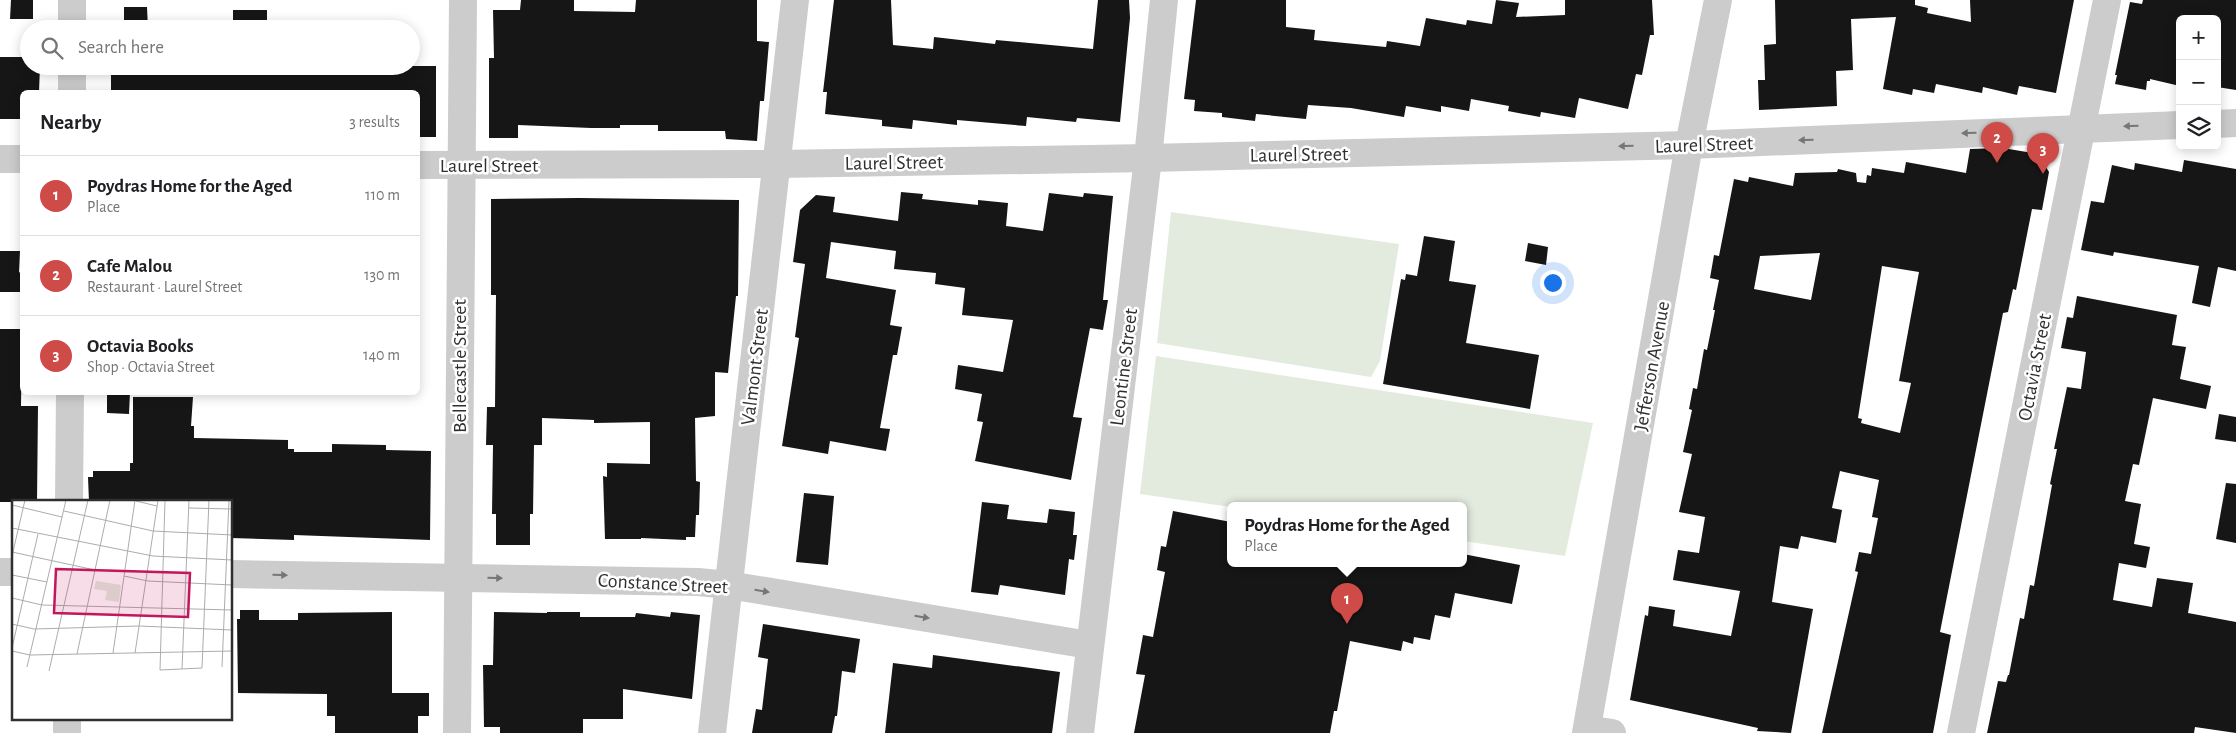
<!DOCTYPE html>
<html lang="en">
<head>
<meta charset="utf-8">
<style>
	:root { --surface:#fff; --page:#f2f2f2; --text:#202124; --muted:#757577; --line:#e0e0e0; --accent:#cf4b47 }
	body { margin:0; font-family:"Alegreya Sans",sans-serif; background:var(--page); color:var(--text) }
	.controls { position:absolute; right:15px; top:15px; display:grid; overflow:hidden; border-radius:8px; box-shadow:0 2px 12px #0003 }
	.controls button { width:45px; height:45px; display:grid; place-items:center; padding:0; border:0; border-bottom:1px solid var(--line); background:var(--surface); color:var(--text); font:25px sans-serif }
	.you { position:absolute; left:1552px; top:282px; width:18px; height:18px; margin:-12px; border:4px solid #fff; border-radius:50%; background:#1a73e8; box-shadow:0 0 0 8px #1a73e833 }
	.badge { display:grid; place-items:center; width:32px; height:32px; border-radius:50%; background:var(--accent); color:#fff; font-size:16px; font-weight:700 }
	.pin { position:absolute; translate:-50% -41px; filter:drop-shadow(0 1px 2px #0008) }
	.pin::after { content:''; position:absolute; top:26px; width:18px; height:15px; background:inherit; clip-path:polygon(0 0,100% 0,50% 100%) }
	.popup { position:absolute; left:1227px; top:502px; width:240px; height:65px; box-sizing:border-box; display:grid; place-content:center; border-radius:8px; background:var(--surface); filter:drop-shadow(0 1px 4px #0005); font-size:16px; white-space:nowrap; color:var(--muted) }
	.popup b { font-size:19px; color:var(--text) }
	.popup::after { content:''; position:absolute; left:50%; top:100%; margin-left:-10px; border:10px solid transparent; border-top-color:var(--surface) }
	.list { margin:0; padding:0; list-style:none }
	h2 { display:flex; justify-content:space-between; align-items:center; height:65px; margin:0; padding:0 20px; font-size:21px }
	h2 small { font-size:16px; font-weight:400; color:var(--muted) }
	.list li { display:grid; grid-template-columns:32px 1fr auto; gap:15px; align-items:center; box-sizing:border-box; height:80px; padding:0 20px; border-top:1px solid var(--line) }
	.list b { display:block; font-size:19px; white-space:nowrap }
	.list p { margin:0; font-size:16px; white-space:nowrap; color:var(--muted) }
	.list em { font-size:16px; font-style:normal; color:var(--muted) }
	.icon { flex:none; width:28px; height:28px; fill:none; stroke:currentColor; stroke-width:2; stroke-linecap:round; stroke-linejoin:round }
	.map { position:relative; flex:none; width:2236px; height:733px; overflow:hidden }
	.search { position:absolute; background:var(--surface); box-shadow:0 2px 12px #0003; left:20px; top:20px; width:400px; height:55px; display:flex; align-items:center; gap:12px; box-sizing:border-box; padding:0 18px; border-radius:28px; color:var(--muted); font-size:19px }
	.panel { position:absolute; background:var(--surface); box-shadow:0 2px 12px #0003; left:20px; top:90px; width:400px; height:305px; border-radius:8px }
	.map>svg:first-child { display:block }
	.green { fill:#e3eade }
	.building { fill:#161616; fill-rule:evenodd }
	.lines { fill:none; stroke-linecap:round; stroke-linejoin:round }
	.minor { stroke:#ccc; stroke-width:28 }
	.oneway { fill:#767676 }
	.labels { text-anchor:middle; stroke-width:5; stroke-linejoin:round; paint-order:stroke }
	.street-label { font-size:20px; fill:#2f2f2f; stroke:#fff }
	.inset-road { fill:none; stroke:#acacac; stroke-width:1 }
	.view { fill:#c2185b; fill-opacity:0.15; stroke:#c2185b; stroke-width:2.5 }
	.inset-edge { fill:none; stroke:#2f2f2f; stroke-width:2.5 }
</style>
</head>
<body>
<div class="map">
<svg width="2236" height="733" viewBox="0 0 2236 733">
	<rect width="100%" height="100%" fill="#fff"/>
	<g class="green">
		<polygon points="1171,212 1399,244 1380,361 1371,377 1157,343"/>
		<polygon points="1156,356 1593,423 1565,556 1463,541 1463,505 1231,505 1231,507 1140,494"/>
	</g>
	<g class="building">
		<polygon points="11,0 33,0 33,19 10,19"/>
		<polygon points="521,0 574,0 574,11 635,12 636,0 757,0 757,41 769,42 764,101 760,101 757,141 726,139 725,131 658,131 658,125 620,125 620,128 591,128 518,125 518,138 489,138 489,58 494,58 493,10 520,10"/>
		<polygon points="834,0 891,0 893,45 933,49 934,37 995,44 996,40 1093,49 1098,0 1129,0 1130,18 1120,122 1077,118 1076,122 1027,117 1026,126 957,120 957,125 913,120 912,129 882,126 882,120 825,114 827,92 823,92"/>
		<polygon points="1196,0 1286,0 1286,27 1315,30 1314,40 1386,47 1387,41 1420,46 1426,18 1466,25 1467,20 1492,24 1496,0 1519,3 1516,17 1565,15 1565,0 1652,0 1654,35 1650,35 1642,75 1636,74 1628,109 1579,98 1575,118 1541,112 1540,117 1508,111 1509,106 1471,99 1469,111 1441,106 1441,112 1406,106 1404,117 1351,108 1308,105 1306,119 1256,114 1255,121 1222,117 1222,113 1194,111 1195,100 1184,99"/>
		<polygon points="1775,0 1915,0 1915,5 1928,8 1927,13 1971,22 1970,0 2074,0 2056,93 2019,86 2017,95 1983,87 1982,93 1936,84 1934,93 1913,89 1912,95 1883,89 1896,17 1851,19 1853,70 1836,71 1837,106 1759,110 1758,80 1765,80 1764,45 1776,44"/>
		<polygon points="2143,0 2236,0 2236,90 2217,87 2217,19 2180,19 2180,86 2150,79 2150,81 2147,81 2146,90 2115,84 2117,75 2115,75 2130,2 2142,4"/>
		<polygon points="124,7 147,7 148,29 124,29"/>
		<rect x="233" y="10" width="34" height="19"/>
		<polygon points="0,57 29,57 29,66 40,66 39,92 22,92 22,119 0,119"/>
		<polygon points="111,66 436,66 436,137 418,137 418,92 111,92"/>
		<path d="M2003,148L2038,154L2049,172L2042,210L2032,209L2016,290L2013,289L2008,312L2003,313L1940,632L1951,635L1933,733H1822L1858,572L1855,571L1859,552L1871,554L1878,518L1872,517L1879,480L1840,471L1832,508L1842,510L1836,543L1801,536L1798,549L1780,546L1772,602L1813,609L1791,733L1757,731L1758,728L1630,700L1645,615L1648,616L1649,606L1675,610L1673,626L1731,636L1740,591L1673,580L1678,550L1699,553L1705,517L1679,512L1692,454L1683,452L1692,410L1689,409L1693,388L1697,389L1704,349L1707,350L1715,310H1713L1719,280L1710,278L1714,255L1719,256L1734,179L1748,182L1749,177L1793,186L1795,173L1837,172L1838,169L1856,173L1857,182L1866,183L1867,175L1871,176L1872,168L1904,173L1906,162L1966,173L1970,149ZM1820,253L1811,300L1754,289L1760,256ZM1882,266L1919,272L1899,381L1911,383L1900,433L1861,423L1862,419L1858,418Z"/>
		<polygon points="2184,160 2236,169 2236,271 2218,267 2210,307 2192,303 2199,266 2114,252 2113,256 2081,250 2091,201 2104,203 2112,165 2134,170 2135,163 2182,172"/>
		<polygon points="901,192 923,194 922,199 978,205 978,200 1008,203 1006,226 1043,231 1049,193 1083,197 1084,193 1113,196 1103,300 1108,300 1103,330 1090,328 1073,417 1082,418 1071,480 975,461 983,422 977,421 982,394 955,389 958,365 1003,372 1013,320 962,315 965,288 935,284 936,273 894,269 896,251 831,242 826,278 896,290 890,325 902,327 897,355 893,355 880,428 890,429 886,451 830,441 828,454 782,446 799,338 795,337 805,264 793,262 800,210 816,195 835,197 833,212 898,221"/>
		<polygon points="579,198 739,200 738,296 736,296 728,373 715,372 715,416 695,418 696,481 700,482 699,515 696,515 695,537 686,537 686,540 641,538 641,539 605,539 603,476 607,477 607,463 650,464 650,422 594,423 594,420 542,418 542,445 534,445 533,514 530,514 530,545 496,545 496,514 492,514 493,445 486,445 487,407 495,407 496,295 491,295 491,199"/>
		<polygon points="1424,236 1455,241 1449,281 1476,285 1466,343 1539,355 1530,409 1383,384 1401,279 1405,280 1406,274 1417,276"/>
		<polygon points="1528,243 1548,247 1546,265 1525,261"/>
		<polygon points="0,251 20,251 19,272 22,274 22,292 0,292"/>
		<polygon points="2077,296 2177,315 2172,345 2186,347 2180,379 2211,386 2206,409 2153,398 2139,465 2133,464 2125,501 2141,504 2134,544 2150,547 2146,568 2119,563 2113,600 2152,607 2157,578 2193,583 2188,613 2236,622 2236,733 2195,727 2194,733 1987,733 1998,681 2006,682 2008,675 2009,675 2020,618 2024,619 2030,585 2034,586 2052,485 2050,484 2057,449 2054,449 2067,387 2081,389 2086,352 2061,348 2067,317 2073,318"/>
		<polygon points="0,329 22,329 21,406 38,406 37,502 0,502"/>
		<polygon points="107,392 130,392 129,414 107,413"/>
		<polygon points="133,397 193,397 191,426 194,426 194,438 288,440 288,449 294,449 294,452 332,452 332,444 386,445 386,450 431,451 430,540 294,535 294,540 231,538 231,502 89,502 88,477 93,477 93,471 130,471 130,463 133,463"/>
		<polygon points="2219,414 2236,417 2236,442 2215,439"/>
		<polygon points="2226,483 2236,484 2236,543 2216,539"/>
		<polygon points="804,493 834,496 828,565 796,562"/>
		<polygon points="982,502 1009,505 1007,519 1047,523 1049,509 1075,512 1073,535 1077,535 1074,560 1069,559 1065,595 1000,585 998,595 971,592"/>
		<polygon points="1173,511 1231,522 1231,563 1463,563 1463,554 1520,565 1512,604 1455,593 1450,618 1435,615 1430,640 1414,637 1413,644 1403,641 1401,651 1350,641 1337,711 1334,711 1330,733 1134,733 1145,675 1136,674 1143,635 1153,637 1165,572 1157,570 1161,546 1166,547"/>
		<polygon points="240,610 259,610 259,620 298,620 298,613 392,612 392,693 429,693 429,716 418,716 418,733 335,733 335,716 327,716 327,694 238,693 237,619 240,619"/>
		<polygon points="494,612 547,613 547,612 580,612 580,617 635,617 636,613 670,617 671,612 700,615 692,699 623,689 623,719 583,719 583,733 500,733 500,727 484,727 483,665 493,665"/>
		<polygon points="763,624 860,639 855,673 842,671 837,716 835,716 832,733 752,733 756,709 762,710 768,659 758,657"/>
		<polygon points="933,655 1060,672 1052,733 885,733 893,663 932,668"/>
	</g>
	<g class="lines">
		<g class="minor">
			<polyline points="72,29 72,0"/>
			<polyline points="72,92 72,66"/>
			<polyline points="2217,124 2236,123"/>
			<polyline points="0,159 22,159"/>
			<polyline points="418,165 778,164 1148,158 1689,145 2180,125"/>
			<polyline points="69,502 70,392"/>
			<polyline points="0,572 14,572"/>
			<polyline points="231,574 698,582 729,585 1089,645"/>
			<polyline points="1587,729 1612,733"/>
			<polyline points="67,733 67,719"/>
			<polyline points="457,733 463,0"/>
			<polyline points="712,733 795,0"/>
			<polyline points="1080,733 1148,158 1164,0"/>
			<polyline points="1586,733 1689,145 1718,0"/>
			<polyline points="1961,733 2107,0"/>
		</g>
	</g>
	<defs><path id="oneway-solid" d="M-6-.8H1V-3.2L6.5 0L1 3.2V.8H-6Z" transform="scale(1.25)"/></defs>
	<g class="oneway">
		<use href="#oneway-solid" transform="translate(2131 126) rotate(178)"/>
		<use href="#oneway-solid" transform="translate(1969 133) rotate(178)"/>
		<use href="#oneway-solid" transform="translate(1806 140) rotate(178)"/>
		<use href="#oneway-solid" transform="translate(1626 146) rotate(179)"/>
		<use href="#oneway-solid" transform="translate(280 575) rotate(1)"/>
		<use href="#oneway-solid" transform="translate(495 578) rotate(1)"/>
		<use href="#oneway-solid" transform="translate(762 591) rotate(9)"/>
		<use href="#oneway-solid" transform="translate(922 617) rotate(9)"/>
	</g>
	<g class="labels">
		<g class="street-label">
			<text transform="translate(1704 144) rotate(-2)" y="7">Laurel Street</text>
			<text transform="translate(1299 154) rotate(-1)" y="7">Laurel Street</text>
			<text transform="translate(894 162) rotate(-1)" y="7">Laurel Street</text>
			<text x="489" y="172">Laurel Street</text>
			<text transform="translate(459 366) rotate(-90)" y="7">Bellecastle Street</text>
			<text transform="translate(1651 366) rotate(-80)" y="7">Jefferson Avenue</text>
			<text transform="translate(754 367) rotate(-83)" y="7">Valmont Street</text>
			<text transform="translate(1123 367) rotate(-83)" y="7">Leontine Street</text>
			<text transform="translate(2034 367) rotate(-79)" y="7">Octavia Street</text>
			<text transform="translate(663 583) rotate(3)" y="7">Constance Street</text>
		</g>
	</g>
	<g transform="translate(12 500)">
		<rect width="220" height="220" fill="#fff"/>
		<path d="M84,81L109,85L108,94L100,92L108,94L107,102L93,100L95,91L82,89Z" fill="#e3eade"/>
		<path class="inset-road" d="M153,0L148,170L190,168L197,0M124,1L145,6M0,5L50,17M177,8L220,9M52,11L141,31L220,35M0,28L141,56L220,60M0,52L83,70M0,56L13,0M0,75L35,82M112,76L136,81L220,85M0,98L30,105L220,110M0,124L22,129L127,126L220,130M0,148L26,34M0,151L18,155L220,151M101,153L123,0M123,153L146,0M65,154L98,0M15,167L54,0M210,167L217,0M170,169L177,0M37,171L76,0"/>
		<path class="view" d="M44,69L178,73L176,117L42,113Z"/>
		<rect width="220" height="220" class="inset-edge"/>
	</g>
</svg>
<div class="controls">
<button>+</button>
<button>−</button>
<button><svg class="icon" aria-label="layers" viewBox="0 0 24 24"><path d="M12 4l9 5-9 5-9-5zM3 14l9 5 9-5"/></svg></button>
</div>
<div class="you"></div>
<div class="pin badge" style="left:1347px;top:624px">1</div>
<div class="popup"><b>Poydras Home for the Aged</b>Place</div>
<div class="pin badge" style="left:1997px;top:163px">2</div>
<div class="pin badge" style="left:2043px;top:174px">3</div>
<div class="search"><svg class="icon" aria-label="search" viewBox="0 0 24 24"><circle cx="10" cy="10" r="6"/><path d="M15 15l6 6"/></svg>Search here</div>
<section class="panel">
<h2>Nearby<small>3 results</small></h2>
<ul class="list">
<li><span class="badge">1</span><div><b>Poydras Home for the Aged</b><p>Place</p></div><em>110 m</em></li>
<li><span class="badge">2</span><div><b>Cafe Malou</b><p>Restaurant · Laurel Street</p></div><em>130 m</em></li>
<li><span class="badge">3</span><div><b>Octavia Books</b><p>Shop · Octavia Street</p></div><em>140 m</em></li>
</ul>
</section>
</div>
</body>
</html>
